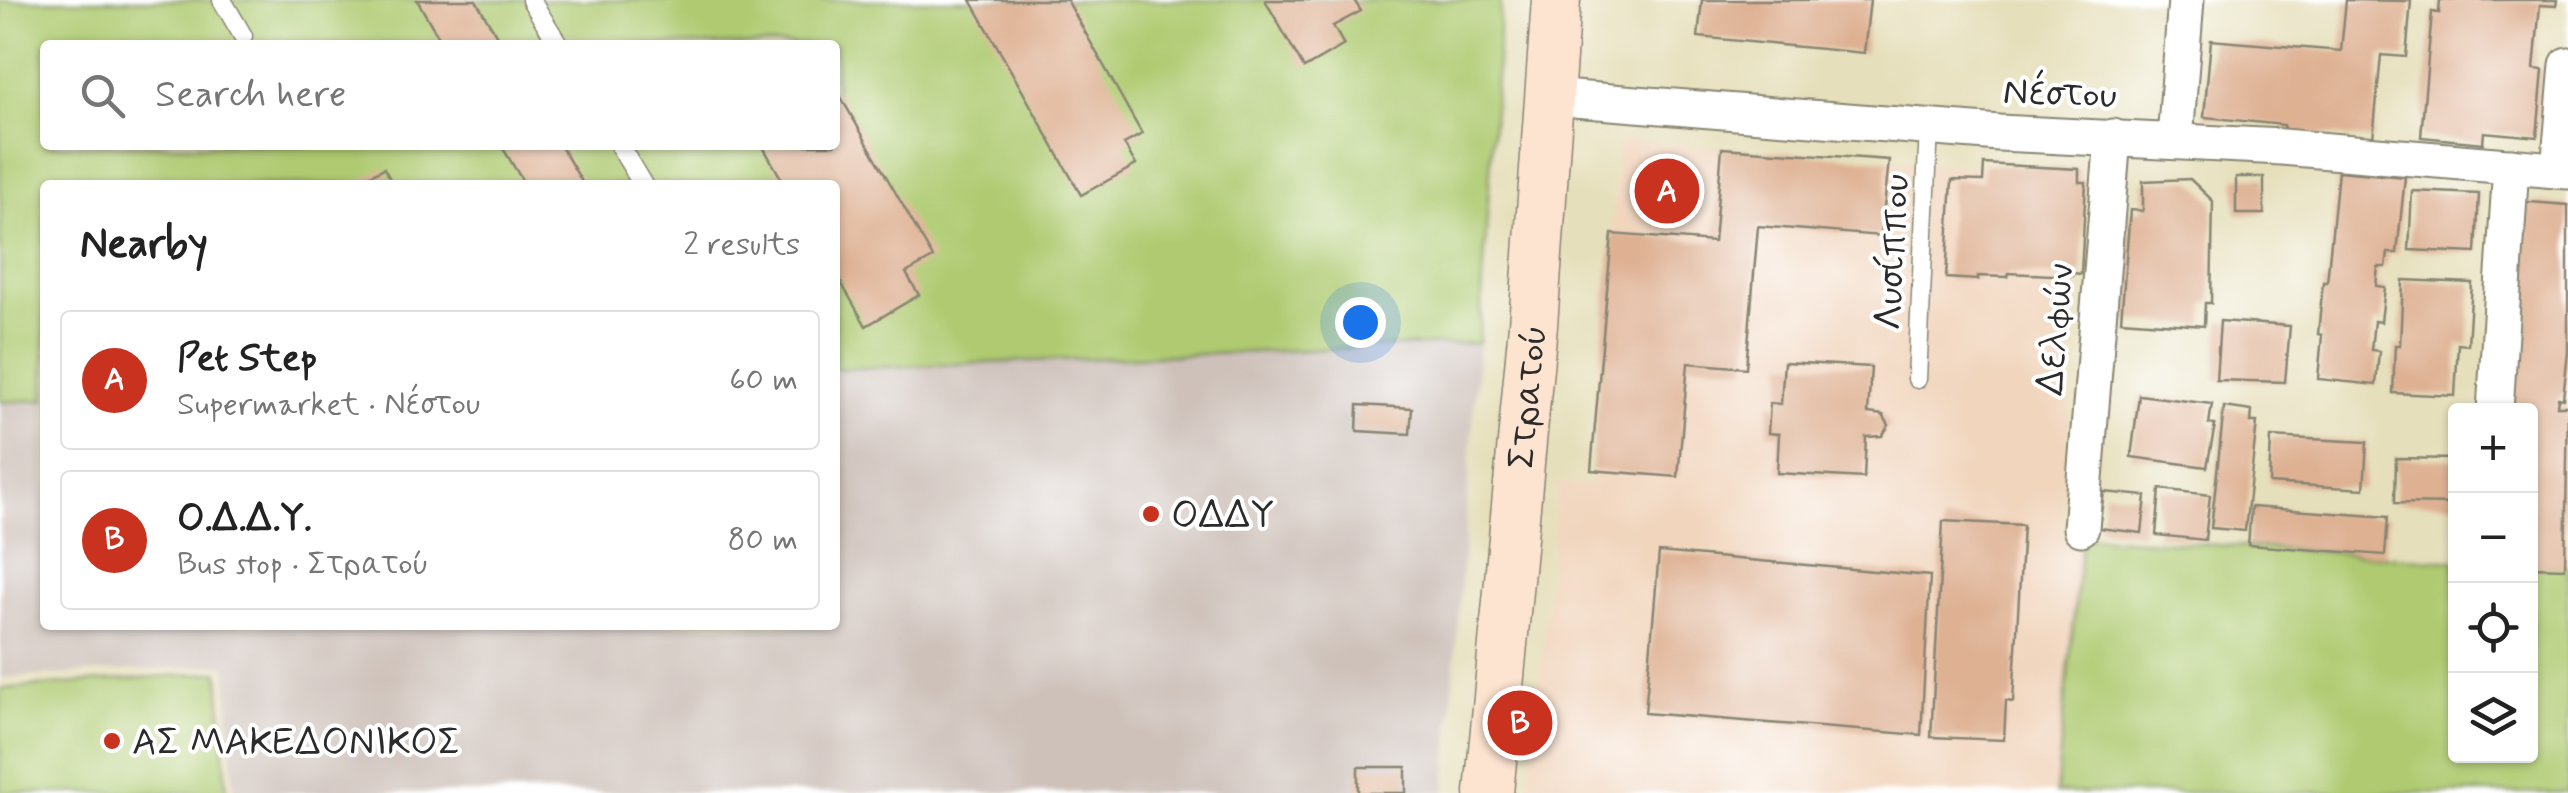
<!DOCTYPE html>
<html lang="en">
<head>
<meta charset="utf-8">
<style>
	:root { --surface:#fff; --page:#f6f6f6; --text:#222; --muted:#767676; --line:#e0e0e0; --accent:#c8321e }
	body { margin:0; font-family:Mynerve,sans-serif; background:var(--page); color:var(--text) }
	.controls { position:absolute; right:30px; bottom:30px; display:grid; overflow:hidden; border-radius:10px; box-shadow:0 2px 8px #0004 }
	.controls button { width:90px; height:90px; display:grid; place-items:center; padding:0; border:0; border-bottom:2px solid var(--line); background:var(--surface); color:var(--text); font:50px sans-serif }
	.you { position:absolute; left:1360px; top:322px; width:35px; height:35px; margin:-25px; border:8px solid #fff; border-radius:50%; background:#1a73e8; box-shadow:0 0 0 15px #1a73e833 }
	.badge { display:grid; place-items:center; width:65px; height:65px; border-radius:50%; background:var(--accent); color:#fff; font-size:32px; font-weight:700 }
	.pin { position:absolute; translate:-50% -50%; border:5px solid #fff; box-shadow:0 2px 10px #0006 }
	.list { margin:0; padding:0; list-style:none }
	h2 { display:flex; justify-content:space-between; align-items:center; height:130px; margin:0; padding:0 40px; font-size:42px }
	h2 small { font-size:32px; font-weight:400; color:var(--muted) }
	.list li { display:grid; grid-template-columns:65px 1fr auto; gap:30px; align-items:center; box-sizing:border-box; height:140px; margin:0 20px 20px; padding:0 20px; border:2px solid var(--line); border-radius:10px }
	.list b { display:block; font-size:38px; white-space:nowrap }
	.list p { margin:0; font-size:32px; white-space:nowrap; color:var(--muted) }
	.list em { font-size:32px; font-style:normal; color:var(--muted) }
	.icon { flex:none; width:55px; height:55px; fill:none; stroke:currentColor; stroke-width:2; stroke-linecap:round; stroke-linejoin:round }
	.map { position:relative; flex:none; width:2568px; height:793px; overflow:hidden }
	.search { position:absolute; background:var(--surface); box-shadow:0 2px 8px #0004; left:40px; top:40px; width:800px; height:110px; display:flex; align-items:center; gap:25px; box-sizing:border-box; padding:0 35px; border-radius:10px; color:var(--muted); font-size:38px }
	.panel { position:absolute; background:var(--surface); box-shadow:0 2px 8px #0004; left:40px; top:180px; width:800px; height:450px; border-radius:10px }
	.map>svg:first-child { display:block }
	.built { fill:#f1d5bd }
	.industrial { fill:#cec1ba }
	.green { fill:#afca71; stroke:#6d7a4e; stroke-width:2.5; fill-rule:evenodd }
	.building { fill:#deb193 }
	.lines { fill:none; stroke-linecap:round; stroke-linejoin:round }
	.service-casing { stroke:#888573; stroke-width:21 }
	.minor-casing { stroke:#888573; stroke-width:39 }
	.secondary-casing { stroke:#888573; stroke-width:51 }
	.service { stroke:#fff; stroke-width:18 }
	.minor { stroke:#fff; stroke-width:35 }
	.secondary { stroke:#fde4d1; stroke-width:48 }
	.poi-dot { fill:#c8321e; stroke:#fff; stroke-width:4 }
	.labels { text-anchor:middle; stroke-width:8; stroke-linejoin:round; paint-order:stroke }
	.street-label { font-size:38px; fill:#2b2b2b; stroke:#fff }
	.poi-label { font-size:38px; fill:#2b2b2b; stroke:#fff; text-anchor:start }
</style>
</head>
<body>
<div class="map">
<svg width="2568" height="793" viewBox="0 0 2568 793">
	<rect width="100%" height="100%" fill="#fff"/>
	<filter id="ink" filterUnits="userSpaceOnUse"><feTurbulence type="fractalNoise" baseFrequency=".01" numOctaves="2"/><feDisplacementMap in="SourceGraphic" scale="20" xChannelSelector="R" yChannelSelector="G"/><feConvolveMatrix kernelMatrix="1 2 1 2 8 2 1 2 1" color-interpolation-filters="sRGB"/></filter>
	<filter id="wash" filterUnits="userSpaceOnUse"><feTurbulence type="fractalNoise" baseFrequency=".0048" numOctaves="4" result="noise"/><feDisplacementMap in="SourceGraphic" scale="40" xChannelSelector="R" yChannelSelector="G"/><feGaussianBlur stdDeviation="2.25" result="paint"/><feColorMatrix in="noise" values="0 0 0 0 0 0 0 0 0 0 0 0 0 0 0 0 0 1.4 0 .05"/><feComposite in="paint" operator="in"/></filter>
	<g filter="url(#wash)">
		<rect width="100%" height="100%" fill="#e6dfbb"/>
		<polygon class="built" points="1619,140 2086,175 2060,534 2082,536 2056,793 1529,793 1558,483 1592,484"/>
		<polygon class="industrial" points="1479,343 1445,793 234,793 226,665 0,678 0,402 45,400 45,625 835,625 835,369"/>
		<g class="green">
			<path d="M0,0H1501L1479,343L835,369V185H45V400L0,402ZM45,45H835V145H45Z"/>
			<polygon points="2082,536 2455,561 2456,756 2530,756 2531,566 2568,567 2568,793 2056,793"/>
			<polygon points="219,672 227,793 0,793 0,689"/>
		</g>
		<g id="blocks">
			<g class="building">
				<polygon points="417,0 476,0 502,45 443,45"/>
				<polygon points="971,0 1067,0 1142,134 1124,144 1136,165 1081,195"/>
				<polygon points="1265,0 1354,0 1361,11 1333,26 1344,45 1304,68"/>
				<polygon points="1702,0 1870,0 1864,53 1698,37"/>
				<polygon points="2346,0 2411,1 2406,57 2381,55 2373,139 2283,132 2284,125 2204,117 2211,40 2341,51"/>
				<polygon points="2440,0 2557,0 2556,6 2540,5 2534,69 2543,70 2537,137 2484,132 2483,143 2421,137 2432,12 2439,13"/>
				<polygon points="835,87 933,258 906,273 919,295 866,326 835,272 835,185 785,185 762,145 835,145"/>
				<polygon points="501,145 560,145 584,185 525,185"/>
				<polygon points="1722,148 1889,160 1881,236 1758,226 1746,368 1688,363 1678,477 1591,470 1612,234 1714,242"/>
				<polygon points="1984,164 2079,169 2079,182 2086,182 2081,274 2073,273 2073,276 2008,273 2007,277 1978,276 1978,280 1946,278 1952,180 1983,181"/>
				<polygon points="384,168 393,185 352,185"/>
				<polygon points="2338,171 2405,177 2397,253 2388,253 2386,267 2378,267 2376,286 2385,287 2381,322 2374,321 2371,350 2379,351 2376,385 2318,379 2322,335 2318,334 2323,282 2327,282"/>
				<rect x="2236" y="177" width="28" height="37"/>
				<polygon points="2190,179 2213,201 2211,303 2205,303 2204,326 2121,320 2130,210 2143,211 2143,181"/>
				<polygon points="2412,191 2479,194 2476,253 2409,250"/>
				<polygon points="2515,201 2568,205 2568,352 2563,399 2558,398 2557,406 2568,406 2565,568 2530,567 2530,410 2506,410"/>
				<polygon points="2403,280 2472,283 2468,345 2458,344 2455,396 2393,393 2395,345 2400,345"/>
				<polygon points="2220,321 2290,326 2285,382 2216,380"/>
				<polygon points="1784,362 1871,367 1868,413 1883,415 1889,425 1882,436 1866,437 1864,478 1777,473 1779,434 1768,433 1770,403 1781,404"/>
				<polygon points="2139,395 2212,404 2209,424 2215,425 2207,467 2131,457"/>
				<polygon points="1358,405 1412,408 1410,434 1357,431"/>
				<polygon points="2224,407 2252,411 2251,422 2257,422 2245,531 2211,528"/>
				<polygon points="2271,437 2367,442 2364,489 2269,483"/>
				<polygon points="2396,458 2456,459 2456,504 2395,503"/>
				<polygon points="2160,489 2210,495 2205,540 2156,535"/>
				<polygon points="2104,492 2146,496 2142,533 2099,528"/>
				<polygon points="2251,507 2388,517 2385,555 2248,545"/>
				<polygon points="1943,521 2023,525 2013,702 2006,701 2004,740 1931,737"/>
				<polygon points="1659,552 1930,576 1921,735 1645,713"/>
				<rect x="1358" y="767" width="48" height="26"/>
			</g>
		</g>
	</g>
	<g filter="url(#ink)">
		<use href="#blocks" fill-opacity="0" stroke="#888573" stroke-width="2.5"/>
		<g class="lines">
			<defs>
				<g id="service">
					<polyline points="222,0 243,36"/>
					<polyline points="531,0 559,45"/>
					<polyline points="619,145 643,185"/>
					<polyline points="1917,379 1929,128"/>
				</g>
				<g id="minor">
					<polyline points="1549,97 1999,133 2282,147 2568,171"/>
					<polyline points="2175,139 2186,0"/>
					<polyline points="2559,170 2568,65"/>
					<polyline points="2495,410 2511,166"/>
					<polyline points="2081,528 2113,137"/>
				</g>
				<g id="secondary">
					<path id="s1" d="M1489,793L1533,325L1556,0"/>
				</g>
			</defs>
			<use href="#service" class="service-casing"/>
			<use href="#minor" class="minor-casing"/>
			<use href="#secondary" class="secondary-casing"/>
			<use href="#service" class="service"/>
			<use href="#minor" class="minor"/>
			<use href="#secondary" class="secondary"/>
		</g>
	</g>
	<g class="poi-dot">
		<circle cx="1151" cy="514" r="10"/>
		<circle cx="112" cy="741" r="10"/>
	</g>
	<g class="labels">
		<g class="street-label">
			<text transform="translate(2060 92) rotate(2)" y="13">Νέστου</text>
			<text transform="translate(1891 252) rotate(-87)" y="13">Λυσίππου</text>
			<text transform="translate(2054 329) rotate(-85)" y="13">Δελφών</text>
			<text dy="13" stroke="none"><textPath href="#s1" startOffset="398">Στρατού</textPath></text>
		</g>
		<g class="poi-label">
			<text x="1171" y="527">ΟΔΔΥ</text>
			<text x="132" y="754">ΑΣ ΜΑΚΕΔΟΝΙΚΟΣ</text>
		</g>
	</g>
</svg>
<div class="controls">
<button>+</button>
<button>−</button>
<button><svg class="icon" aria-label="locate" viewBox="0 0 24 24"><circle cx="12" cy="12" r="6"/><path d="M12 2v4M12 18v4M2 12h4M18 12h4"/></svg></button>
<button><svg class="icon" aria-label="layers" viewBox="0 0 24 24"><path d="M12 4l9 5-9 5-9-5zM3 14l9 5 9-5"/></svg></button>
</div>
<div class="you"></div>
<div class="pin badge" style="left:1667px;top:191px">A</div>
<div class="pin badge" style="left:1520px;top:723px">B</div>
<div class="search"><svg class="icon" aria-label="search" viewBox="0 0 24 24"><circle cx="10" cy="10" r="6"/><path d="M15 15l6 6"/></svg>Search here</div>
<section class="panel">
<h2>Nearby<small>2 results</small></h2>
<ul class="list">
<li><span class="badge">A</span><div><b>Pet Step</b><p>Supermarket · Νέστου</p></div><em>60 m</em></li>
<li><span class="badge">B</span><div><b>Ο.Δ.Δ.Υ.</b><p>Bus stop · Στρατού</p></div><em>80 m</em></li>
</ul>
</section>
</div>
</body>
</html>
